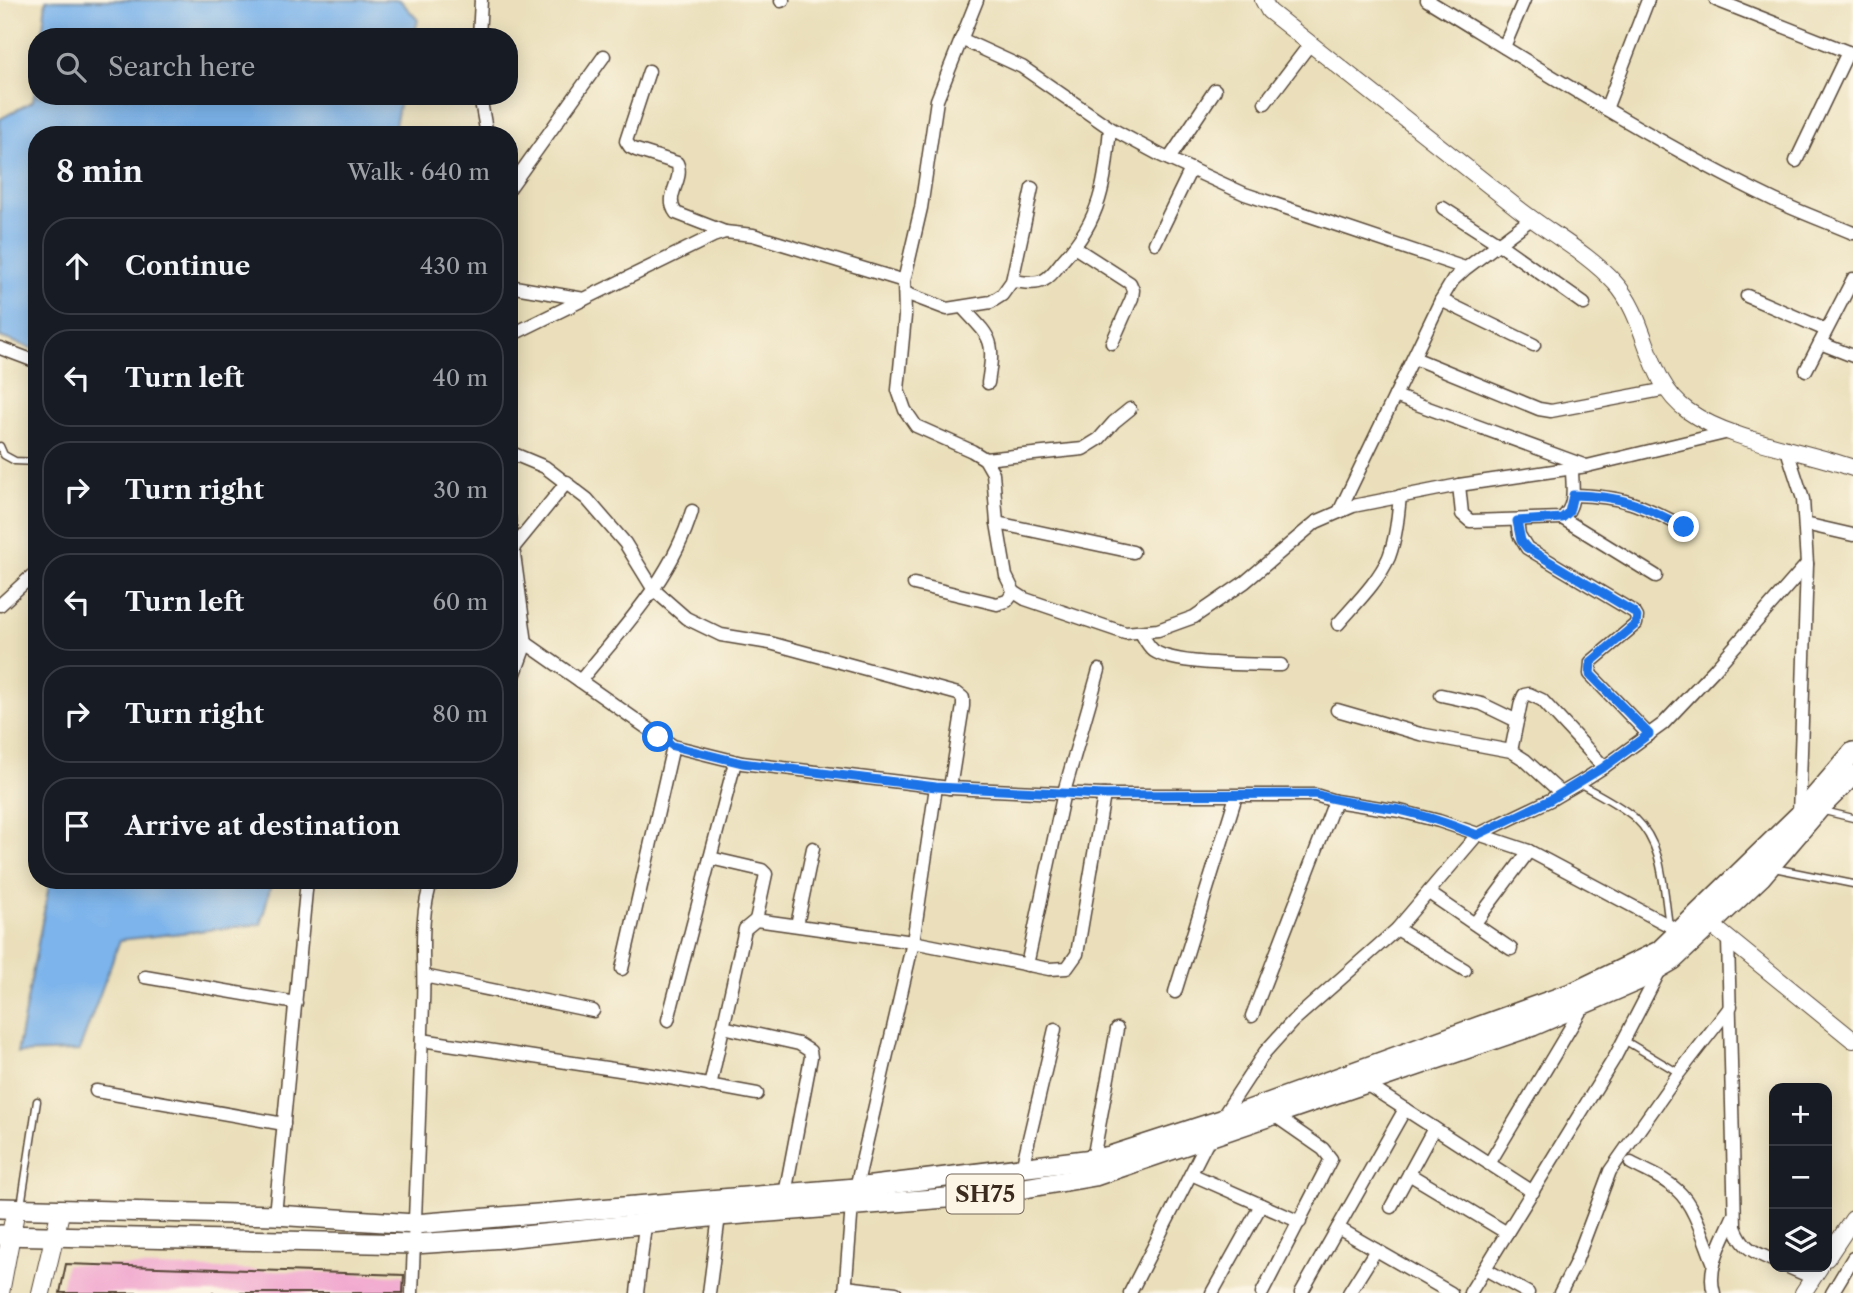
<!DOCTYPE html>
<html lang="en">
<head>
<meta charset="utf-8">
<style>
	:root { --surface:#171b24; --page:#242831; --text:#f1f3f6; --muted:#9ea1a6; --line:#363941 }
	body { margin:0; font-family:"Libre Caslon Text",serif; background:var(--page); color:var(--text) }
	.controls { position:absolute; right:21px; bottom:21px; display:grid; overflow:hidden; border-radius:14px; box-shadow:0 4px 18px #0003 }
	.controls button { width:63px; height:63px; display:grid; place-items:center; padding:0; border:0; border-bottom:2px solid var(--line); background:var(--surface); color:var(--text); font:35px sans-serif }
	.stop { position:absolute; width:21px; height:21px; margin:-16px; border:5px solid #1a73e8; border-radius:50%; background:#fff }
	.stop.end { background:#1a73e8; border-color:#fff; box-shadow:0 2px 7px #0008 }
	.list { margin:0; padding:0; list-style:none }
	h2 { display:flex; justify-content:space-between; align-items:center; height:91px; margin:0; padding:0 28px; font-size:30px }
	h2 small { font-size:23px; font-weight:400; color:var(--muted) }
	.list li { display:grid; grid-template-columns:46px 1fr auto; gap:21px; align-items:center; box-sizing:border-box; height:98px; margin:0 14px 14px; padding:0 14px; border:2px solid var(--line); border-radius:28px }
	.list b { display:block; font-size:26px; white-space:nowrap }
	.list em { font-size:23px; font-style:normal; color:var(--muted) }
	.icon { flex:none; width:38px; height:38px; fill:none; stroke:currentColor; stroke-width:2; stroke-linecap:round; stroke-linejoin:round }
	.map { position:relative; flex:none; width:1853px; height:1293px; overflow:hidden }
	.search { position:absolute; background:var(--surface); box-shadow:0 4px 18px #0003; left:28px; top:28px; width:490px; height:77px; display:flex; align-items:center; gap:18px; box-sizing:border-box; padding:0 24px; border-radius:28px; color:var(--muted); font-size:26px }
	.panel { position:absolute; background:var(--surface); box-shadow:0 4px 18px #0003; left:28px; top:126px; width:490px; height:763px; border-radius:28px }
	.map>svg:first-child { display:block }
	.water { fill:#7bb4eb; stroke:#5b6f84; stroke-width:2 }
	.building { fill:#f1a8cf }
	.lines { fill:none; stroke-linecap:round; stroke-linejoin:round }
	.service-casing { stroke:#554535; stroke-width:9 }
	.minor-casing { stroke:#554535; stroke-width:15 }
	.tertiary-casing { stroke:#554535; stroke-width:18 }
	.secondary-casing { stroke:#554535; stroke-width:20 }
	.primary-casing { stroke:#554535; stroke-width:22 }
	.service { stroke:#fff; stroke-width:6 }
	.minor { stroke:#fff; stroke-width:12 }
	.tertiary { stroke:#fff; stroke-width:16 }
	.secondary { stroke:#fff; stroke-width:18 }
	.primary { stroke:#fff; stroke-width:19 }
	.route { stroke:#1a73e8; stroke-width:9 }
	.labels { text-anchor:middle; stroke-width:6; stroke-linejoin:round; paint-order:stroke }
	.shield { fill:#fcf5e5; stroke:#75675a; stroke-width:2 }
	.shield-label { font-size:23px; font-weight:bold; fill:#3b2a1e }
</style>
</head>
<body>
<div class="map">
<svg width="1853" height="1293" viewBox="0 0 1853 1293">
	<rect width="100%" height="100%" fill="#fcf5e5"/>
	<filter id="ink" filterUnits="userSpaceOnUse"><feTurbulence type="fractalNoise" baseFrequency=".0143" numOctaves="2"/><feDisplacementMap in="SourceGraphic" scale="14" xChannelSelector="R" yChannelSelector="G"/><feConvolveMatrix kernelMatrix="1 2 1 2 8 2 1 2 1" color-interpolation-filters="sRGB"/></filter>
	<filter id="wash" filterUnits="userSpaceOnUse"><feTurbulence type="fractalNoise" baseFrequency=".00686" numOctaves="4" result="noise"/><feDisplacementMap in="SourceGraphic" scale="28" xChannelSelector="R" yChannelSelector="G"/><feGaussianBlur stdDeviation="1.57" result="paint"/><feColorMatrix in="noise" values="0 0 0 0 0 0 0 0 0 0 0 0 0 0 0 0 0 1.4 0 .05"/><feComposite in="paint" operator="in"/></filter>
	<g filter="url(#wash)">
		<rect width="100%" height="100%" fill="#eadfba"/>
		<g class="water">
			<polygon points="46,0 400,0 418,20 414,37 42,37"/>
			<polygon points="37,76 37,96 401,96 393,135 37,135 37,350 0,337 0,119 33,101"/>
			<polygon points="50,880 272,880 261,924 120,940 79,1051 17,1053"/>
		</g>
		<g id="blocks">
			<polygon class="building" points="66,1264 404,1275 403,1293 60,1293"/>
		</g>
	</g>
	<g filter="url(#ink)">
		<use href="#blocks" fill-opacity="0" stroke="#554535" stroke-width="2"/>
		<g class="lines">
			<defs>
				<g id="service">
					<polyline points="0,446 4,455 15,461 37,462"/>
					<path d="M1579,783C1597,794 1619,804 1635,818C1664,845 1663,888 1669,925"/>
					<polyline points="1824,811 1853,818"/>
					<polyline points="1774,868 1853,884"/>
					<polyline points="1624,1040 1679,1073"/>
					<polyline points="21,1206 37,1101"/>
				</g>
				<g id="minor">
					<polyline points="977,0 937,100 921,208 904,281 905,316 898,390 905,410 916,426 972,451 985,459 993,473 997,523 1006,576 1014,592 1025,599 1125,633 1158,630 1194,617 1245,582 1316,522 1353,506 1459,485 1587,466 1729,432"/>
					<path d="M1427,0C1540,69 1654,142 1774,200C1800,212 1827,222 1853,233"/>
					<polyline points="1716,0 1853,54"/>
					<polyline points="781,1 783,0"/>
					<polyline points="479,37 481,0"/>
					<polyline points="961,39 1022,67 1110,128 1160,155 1245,194 1465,268"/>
					<polyline points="1504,47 1524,0"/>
					<path d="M649,71L626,141L630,147L636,150L677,163C685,180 663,196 676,213L725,232"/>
					<polyline points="480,96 487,135"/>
					<polyline points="1265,103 1310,44"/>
					<polyline points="1606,109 1648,0"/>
					<polyline points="1169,159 1215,90"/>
					<polyline points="1796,161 1848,52"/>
					<polyline points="509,189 604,56"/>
					<polyline points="1443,208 1499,244 1584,304"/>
					<polyline points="1155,243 1191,169"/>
					<polyline points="1074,247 1130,283 1133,290 1132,298 1112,343"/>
					<path d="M1012,281C1022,282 1035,285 1044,280C1052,276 1058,266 1063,260C1102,218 1105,182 1110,128"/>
					<polyline points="509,286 584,299"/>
					<polyline points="905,293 947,309 991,302 1002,295 1012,281 1032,188"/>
					<polyline points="1747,296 1826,330"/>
					<polyline points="1441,300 1534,345"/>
					<path d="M962,307C992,339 995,339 988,383"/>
					<polyline points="509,336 713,236 725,232 753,235 904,281"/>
					<polyline points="1820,343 1853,356"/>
					<polyline points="0,348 37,362"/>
					<polyline points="1414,358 1539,409 1551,411 1667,389"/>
					<polyline points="1806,370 1853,279"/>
					<polyline points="1395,396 1586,466"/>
					<polyline points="1786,447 1803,499 1807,564 1799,815"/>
					<polyline points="509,452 545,467 587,499 625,543 654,590 686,618 721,635 770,643 958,694 963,698 963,706 950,788"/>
					<polyline points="985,459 1083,449 1099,439 1114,422 1130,409"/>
					<path d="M1459,485L1462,514L1470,521L1562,518C1577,506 1572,486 1572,469"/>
					<path d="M1573,495C1623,496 1640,504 1684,527"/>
					<polyline points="1339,512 1441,300 1453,280 1465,269 1531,219"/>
					<polyline points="509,517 526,643 509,690"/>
					<polyline points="1562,518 1656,576"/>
					<polyline points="1517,521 1519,535 1527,548 1634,612 1637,617 1636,624 1591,662 1590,674 1649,735"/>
					<polyline points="997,523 1133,552"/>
					<polyline points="1805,524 1853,535"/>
					<polyline points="514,547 567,482"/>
					<polyline points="914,584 997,604 1007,601 1014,592"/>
					<polyline points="0,605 37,571"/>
					<path d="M1338,624C1356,603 1378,582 1389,557C1396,538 1398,516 1400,496"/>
					<path d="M1141,633C1145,640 1148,646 1154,651C1177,666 1251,664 1281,665"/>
					<polyline points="526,643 673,746 742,763 950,788 1104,795 1315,795 1335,801 1400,811 1439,821 1529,851 1681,932"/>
					<path d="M580,681C623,628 672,578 692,511"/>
					<polyline points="1441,695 1482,704 1517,721"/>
					<polyline points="1337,710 1420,734 1511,751 1525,760 1561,793"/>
					<polyline points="1511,751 1521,702 1524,695 1529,694 1542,700 1604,767"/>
					<polyline points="710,858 762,870 766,874 756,920"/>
					<polyline points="1429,893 1511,949"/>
					<polyline points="1475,923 1529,851"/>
					<polyline points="797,925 813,848"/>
					<polyline points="1397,929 1465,970"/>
					<path d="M1728,939L1735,1227C1744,1250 1753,1251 1774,1261"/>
					<polyline points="1027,965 1064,792 1099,670"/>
					<polyline points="622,969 673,746"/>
					<polyline points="424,976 593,1011"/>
					<polyline points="145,977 296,1003"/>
					<polyline points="1175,992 1236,796"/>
					<polyline points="1252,1016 1335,801"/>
					<polyline points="668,1020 735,762"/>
					<polyline points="723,1027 799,1044 810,1051 811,1057 785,1194"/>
					<polyline points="422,1040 659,1076 757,1094"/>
					<polyline points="1366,1084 1533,1192"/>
					<polyline points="710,1086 745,929 756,920 913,942 1049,969 1067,968 1077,954 1104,795"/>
					<polyline points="96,1091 284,1124"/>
					<polyline points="1221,1119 1265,1052 1292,1022 1397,929 1477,835 1550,800 1579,783 1604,767 1663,724 1714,670 1807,564"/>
					<polyline points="1093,1159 1117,1029"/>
					<path d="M1631,1163C1647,1172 1665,1178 1678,1191C1695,1206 1705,1243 1714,1264"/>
					<polyline points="1489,1164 1584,1005"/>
					<polyline points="1022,1168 1055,1029"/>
					<polyline points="1191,1174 1300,1222"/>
					<polyline points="1409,1174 1507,1233"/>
					<polyline points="1391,1207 1434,1128"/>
					<polyline points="275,1215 307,880"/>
					<polyline points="1338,1228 1451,1293"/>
					<polyline points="1788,1267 1813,1278"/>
					<polyline points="1485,1269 1528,1293"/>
					<polyline points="846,1287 896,1293"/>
					<path d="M412,1293C416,1196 420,1100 423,1003C425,963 418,918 432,880"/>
					<polyline points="637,1293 645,1225"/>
					<polyline points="709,1293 719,1216"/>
					<polyline points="845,1293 852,1205 913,942 936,787"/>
					<polyline points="1130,1293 1211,1134"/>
					<polyline points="1212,1293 1261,1205"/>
					<polyline points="1262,1293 1331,1159 1323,1149 1274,1115"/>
					<polyline points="1301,1293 1405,1109"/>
					<polyline points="1349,1293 1376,1250"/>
					<polyline points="1470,1293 1615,1057 1660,970"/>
					<polyline points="1560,1293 1575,1264 1610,1171 1679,1073 1731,1006"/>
					<path d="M1714,1293C1706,1268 1723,1240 1733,1217"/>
					<polyline points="1832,1293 1853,1258"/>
				</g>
				<g id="tertiary">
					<path d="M1263,0L1269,11C1351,76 1433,141 1515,206C1547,232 1587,252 1615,283C1649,320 1645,381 1688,411C1732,442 1801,449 1853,468"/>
					<polyline points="1703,918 1853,1040"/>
					<polyline points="1827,1258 1853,1219"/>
					<polyline points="1803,1293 1820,1267"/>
				</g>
				<g id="secondary">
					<polyline points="0,1293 16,1208"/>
					<polyline points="41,1293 61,1209"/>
				</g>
				<g id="primary">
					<polyline points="0,1208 275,1215 415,1224 856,1188 1093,1159 1110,1156 1221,1120 1574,992 1659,951 1799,815 1853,752"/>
					<polyline points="0,1235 414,1244 504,1238 719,1216 984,1195 1095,1176 1533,1026 1637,981 1673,960 1761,877 1819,809 1853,775"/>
				</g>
			</defs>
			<use href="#service" class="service-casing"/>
			<use href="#minor" class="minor-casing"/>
			<use href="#tertiary" class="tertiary-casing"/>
			<use href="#secondary" class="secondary-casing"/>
			<use href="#primary" class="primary-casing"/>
			<use href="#service" class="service"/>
			<use href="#minor" class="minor"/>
			<use href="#tertiary" class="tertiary"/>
			<use href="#secondary" class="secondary"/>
			<use href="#primary" class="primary"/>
		</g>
	</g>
	<g class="lines" filter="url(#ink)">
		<path class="route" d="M658,737L673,746L742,763L936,787L1104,795L1315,794C1343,803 1371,805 1400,810C1427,816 1452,825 1477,835L1550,800L1604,767L1649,734L1590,674L1591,662L1636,624L1637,617L1634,612L1527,548L1521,541L1517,521L1562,518L1569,512L1573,495C1623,496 1640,504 1684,527"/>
	</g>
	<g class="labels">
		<rect class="shield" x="946.5" y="1174.5" width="77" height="39" rx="5"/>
		<g class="shield-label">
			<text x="985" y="1202">SH75</text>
		</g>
	</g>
</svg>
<div class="controls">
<button>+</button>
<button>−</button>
<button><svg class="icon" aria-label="layers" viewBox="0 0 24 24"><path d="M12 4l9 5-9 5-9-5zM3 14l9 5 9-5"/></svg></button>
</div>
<div class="stop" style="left:658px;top:737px"></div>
<div class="stop end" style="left:1684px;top:527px"></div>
<div class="search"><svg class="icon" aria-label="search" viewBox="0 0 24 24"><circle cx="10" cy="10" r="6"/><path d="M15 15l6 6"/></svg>Search here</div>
<section class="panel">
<h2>8 min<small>Walk · 640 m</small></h2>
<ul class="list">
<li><svg class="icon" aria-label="ahead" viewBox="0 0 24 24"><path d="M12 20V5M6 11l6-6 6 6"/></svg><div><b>Continue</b></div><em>430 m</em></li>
<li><svg class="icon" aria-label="left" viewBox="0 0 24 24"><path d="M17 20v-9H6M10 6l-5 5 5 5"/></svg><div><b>Turn left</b></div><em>40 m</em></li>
<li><svg class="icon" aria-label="right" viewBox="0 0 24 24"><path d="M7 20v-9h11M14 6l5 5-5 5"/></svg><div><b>Turn right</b></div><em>30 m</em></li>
<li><svg class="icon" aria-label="left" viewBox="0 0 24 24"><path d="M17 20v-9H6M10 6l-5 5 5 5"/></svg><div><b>Turn left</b></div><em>60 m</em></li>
<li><svg class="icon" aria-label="right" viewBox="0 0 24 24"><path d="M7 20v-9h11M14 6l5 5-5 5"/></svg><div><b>Turn right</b></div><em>80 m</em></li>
<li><svg class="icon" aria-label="arrive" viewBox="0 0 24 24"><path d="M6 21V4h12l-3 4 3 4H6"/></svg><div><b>Arrive at destination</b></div></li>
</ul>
</section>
</div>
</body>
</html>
